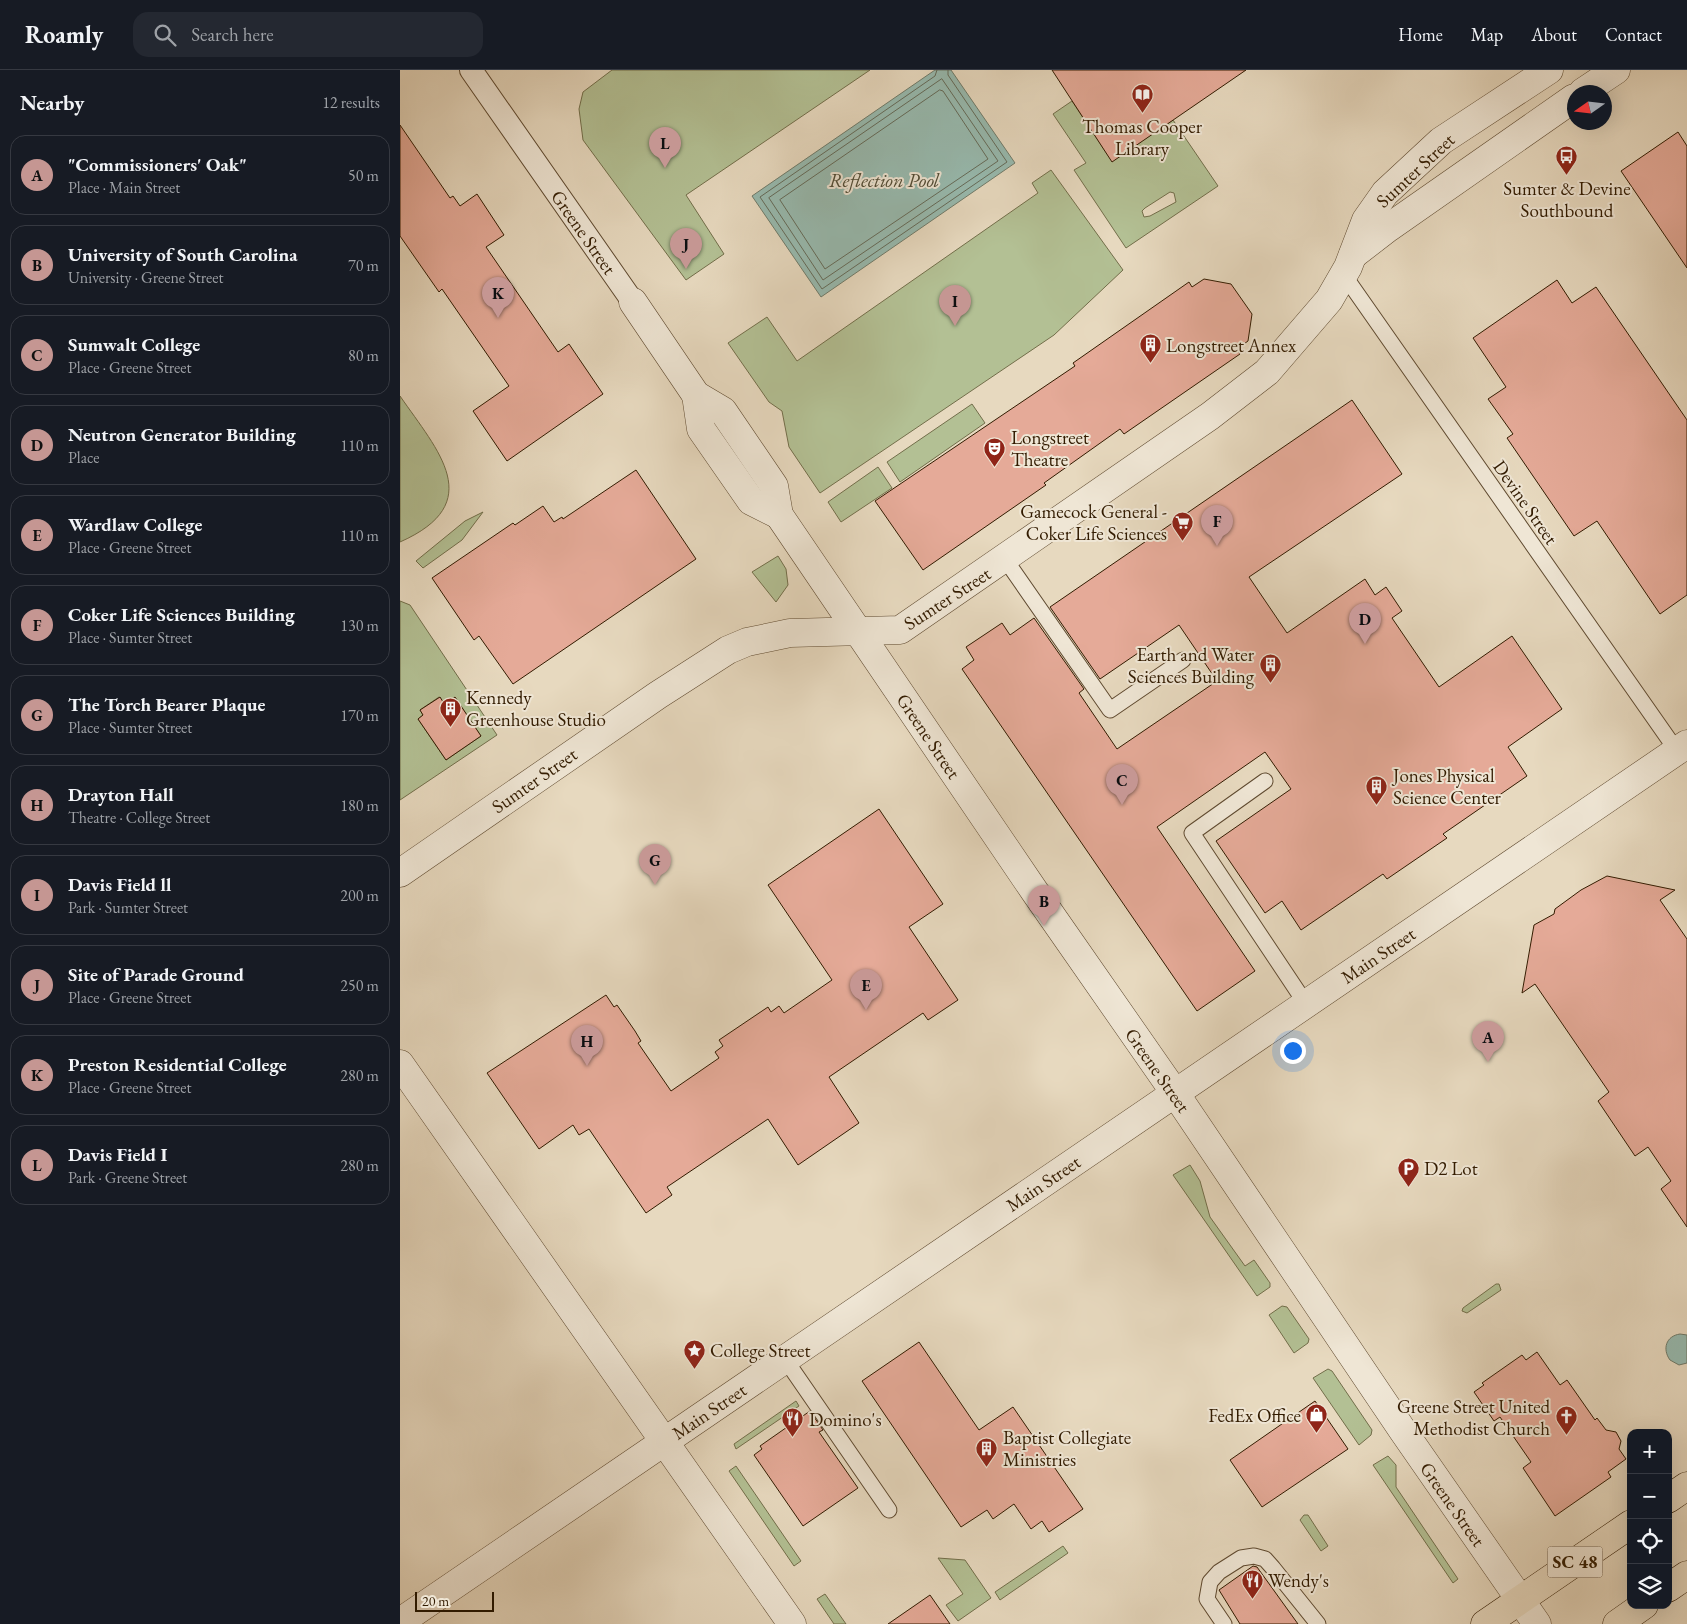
<!DOCTYPE html>
<html lang="en">
<head>
<meta charset="utf-8">
<style>
	:root { --surface:#171b24; --page:#242831; --text:#f1f3f6; --muted:#9ea1a6; --line:#363941; --accent:#c59692 }
	body { margin:0; font-family:"EB Garamond",serif; background:var(--page); color:var(--text) }
	.controls { position:absolute; right:15px; bottom:15px; display:grid; overflow:hidden; border-radius:10px; box-shadow:0 5px 20px #0002 }
	.controls button { width:45px; height:45px; display:grid; place-items:center; padding:0; border:0; border-bottom:1px solid var(--line); background:var(--surface); color:var(--text); font:25px sans-serif }
	.compass { position:absolute; left:1167px; top:15px; width:45px; height:45px; border-radius:50%; background:var(--surface); box-shadow:0 5px 20px #0002; rotate:256deg }
	.scale { position:absolute; left:15px; bottom:12px; width:79px; box-sizing:border-box; padding-left:5px; border:2px solid #321b00; border-top:0; font-size:14px; line-height:18px; white-space:nowrap; color:#321b00; -webkit-text-stroke:4px #efe6d5; paint-order:stroke }
	.you { position:absolute; left:892px; top:980px; width:18px; height:18px; margin:-12px; border:4px solid #fff; border-radius:50%; background:#1a73e8; box-shadow:0 0 0 8px #1a73e833 }
	.badge { display:grid; place-items:center; width:32px; height:32px; border-radius:50%; background:var(--accent); color:#111; font-size:16px; font-weight:700 }
	.pin { position:absolute; translate:-50% -41px; filter:drop-shadow(0 1px 2px #0008) }
	.pin::after { content:''; position:absolute; top:26px; width:18px; height:15px; background:inherit; clip-path:polygon(0 0,100% 0,50% 100%) }
	.list { margin:0; padding:0; list-style:none }
	h2 { display:flex; justify-content:space-between; align-items:center; height:65px; margin:0; padding:0 20px; font-size:21px }
	h2 small { font-size:16px; font-weight:400; color:var(--muted) }
	.list li { display:grid; grid-template-columns:32px 1fr auto; gap:15px; align-items:center; box-sizing:border-box; height:80px; margin:0 10px 10px; padding:0 10px; border:1px solid var(--line); border-radius:15px }
	.list b { display:block; font-size:19px; white-space:nowrap }
	.list p { margin:0; font-size:16px; white-space:nowrap; color:var(--muted) }
	.list em { font-size:16px; font-style:normal; color:var(--muted) }
	.icon { flex:none; width:28px; height:28px; fill:none; stroke:currentColor; stroke-width:2; stroke-linecap:round; stroke-linejoin:round }
	.map { position:relative; flex:none; width:1287px; height:1554px; overflow:hidden }
	header { display:flex; align-items:center; gap:30px; box-sizing:border-box; height:70px; padding:0 25px; background:var(--surface); border-bottom:1px solid var(--line) }
	header strong { font-size:24px }
	nav { display:flex; gap:28px; margin-inline-start:auto; font-size:18px }
	.search { width:350px; height:45px; background:var(--page); display:flex; align-items:center; gap:12px; box-sizing:border-box; padding:0 18px; border-radius:15px; color:var(--muted); font-size:19px }
	main { display:flex }
	aside { flex:1; background:var(--surface) }
	.map>svg:first-child { display:block }
	.green { fill:#b3c094; stroke:#726e4a; fill-rule:evenodd }
	.water { fill:#97baaf; stroke:#6f7a69 }
	.lines { fill:none; stroke-linecap:round; stroke-linejoin:round }
	.shore { stroke:#646a58; stroke-width:1 }
	.building { fill:#e5aa98; stroke:#321b00 }
	.service-casing { stroke:#5f4a30; stroke-width:17 }
	.pedestrian-casing { stroke:#5f4a30; stroke-width:24 }
	.minor-casing { stroke:#5f4a30; stroke-width:29 }
	.tertiary-casing { stroke:#5f4a30; stroke-width:29 }
	.primary-casing { stroke:#321b00; stroke-width:29 }
	.service { stroke:#efe6d5; stroke-width:15 }
	.pedestrian { stroke:#efe6d5; stroke-width:22 }
	.minor { stroke:#efe6d5; stroke-width:28 }
	.tertiary { stroke:#efe6d5; stroke-width:28 }
	.primary { stroke:#e7d9bf; stroke-width:28 }
	.labels { text-anchor:middle; stroke-width:4; stroke-linejoin:round; paint-order:stroke }
	.shield { fill:#efe6d5; stroke:#6b5840; stroke-width:1 }
	.shield-label { font-size:18px; font-weight:bold; fill:#321b00 }
	.poi-label { font-size:19px; fill:#321b00; stroke:#efe6d5; text-anchor:start }
	.street-label { font-size:19px; fill:#321b00; stroke:#efe6d5 }
	.water-label { font-size:20px; font-style:italic; fill:#504b35; stroke:#efe6d5 }
</style>
</head>
<body>
<header>
<strong>Roamly</strong>
<div class="search"><svg class="icon" aria-label="search" viewBox="0 0 24 24"><circle cx="10" cy="10" r="6"/><path d="M15 15l6 6"/></svg>Search here</div>
<nav><a>Home</a><a>Map</a><a>About</a><a>Contact</a></nav>
</header>
<main>
<aside>
<h2>Nearby<small>12 results</small></h2>
<ul class="list">
<li><span class="badge">A</span><div><b>&quot;Commissioners' Oak&quot;</b><p>Place · Main Street</p></div><em>50 m</em></li>
<li><span class="badge">B</span><div><b>University of South Carolina</b><p>University · Greene Street</p></div><em>70 m</em></li>
<li><span class="badge">C</span><div><b>Sumwalt College</b><p>Place · Greene Street</p></div><em>80 m</em></li>
<li><span class="badge">D</span><div><b>Neutron Generator Building</b><p>Place</p></div><em>110 m</em></li>
<li><span class="badge">E</span><div><b>Wardlaw College</b><p>Place · Greene Street</p></div><em>110 m</em></li>
<li><span class="badge">F</span><div><b>Coker Life Sciences Building</b><p>Place · Sumter Street</p></div><em>130 m</em></li>
<li><span class="badge">G</span><div><b>The Torch Bearer Plaque</b><p>Place · Sumter Street</p></div><em>170 m</em></li>
<li><span class="badge">H</span><div><b>Drayton Hall</b><p>Theatre · College Street</p></div><em>180 m</em></li>
<li><span class="badge">I</span><div><b>Davis Field ll</b><p>Park · Sumter Street</p></div><em>200 m</em></li>
<li><span class="badge">J</span><div><b>Site of Parade Ground</b><p>Place · Greene Street</p></div><em>250 m</em></li>
<li><span class="badge">K</span><div><b>Preston Residential College</b><p>Place · Greene Street</p></div><em>280 m</em></li>
<li><span class="badge">L</span><div><b>Davis Field I</b><p>Park · Greene Street</p></div><em>280 m</em></li>
</ul>
</aside>
<div class="map">
<svg width="1287" height="1554" viewBox="0 0 1287 1554">
	<rect width="100%" height="100%" fill="#e7d9bf"/>
	<filter id="stains"><feTurbulence type="fractalNoise" baseFrequency=".004" numOctaves="4"/><feColorMatrix values="0 0 0 0 .2 0 0 0 0 .09 0 0 0 0 .02 0 0 0 .5 -.17"/></filter>
	<radialGradient id="worn" r=".72"><stop offset=".6" stop-color="#630" stop-opacity="0"/><stop offset="1" stop-color="#630" stop-opacity=".3"/></radialGradient>
	<g class="green">
		<polygon points="212,0 470,0 286,125 324,184 286,210 183,70 179,39 183,22"/>
		<path d="M672,31L712,91L773,50L818,116L726,178L674,100L686,93L653,44ZM770,122L774,123L776,132L750,146L744,147L742,141L745,138Z"/>
		<polygon points="651,100 723,200 654,265 420,423 389,377 382,341 369,332 328,273 367,247 397,291 638,123 632,113"/>
		<path d="M0,326C38,381 88,433 0,472Z"/>
		<polygon points="572,334 585,353 500,412 487,392"/>
		<polygon points="478,397 492,418 441,452 428,432"/>
		<polygon points="83,442 62,470 23,498 16,491 65,451"/>
		<polygon points="378,486 386,499 388,515 376,532 352,502"/>
		<path d="M0,531L10,535L97,665L0,730ZM39,627L45,635L55,628L81,666L46,690L18,649L23,645L20,640Z"/>
		<polygon points="790,1095 800,1111 810,1147 845,1196 854,1190 870,1213 870,1217 857,1226 773,1105"/>
		<polygon points="1096,1214 1099,1214 1101,1220 1067,1243 1062,1241 1063,1238"/>
		<polygon points="882,1236 887,1237 909,1269 908,1273 894,1283 869,1245"/>
		<polygon points="928,1299 932,1301 972,1360 971,1365 959,1375 913,1308"/>
		<polygon points="396,1331 399,1336 336,1379 334,1374"/>
		<polygon points="988,1386 996,1395 996,1417 1058,1509 1053,1513 973,1395"/>
		<polygon points="336,1396 401,1491 394,1496 329,1401"/>
		<polygon points="904,1445 908,1445 928,1476 921,1481 900,1450"/>
		<polygon points="663,1476 668,1483 600,1530 595,1522"/>
		<polygon points="538,1488 565,1490 591,1528 558,1551 546,1535 563,1524"/>
		<polygon points="425,1524 446,1554 434,1554 417,1529"/>
	</g>
	<g class="water">
		<polygon points="535,0 551,0 615,93 421,227 352,126"/>
		<path d="M1280,1264L1287,1265V1293L1279,1295L1270,1290C1262,1279 1266,1266 1280,1264Z"/>
	</g>
	<g class="lines">
		<g class="shore">
			<polyline points="537,0 535,6 360,127 422,219 607,92 548,5 548,0"/>
			<polygon points="542,9 598,91 423,210 369,128"/>
			<polygon points="540,20 543,21 588,89 425,199 380,130"/>
		</g>
	</g>
	<g class="building">
		<polygon points="652,0 846,0 712,92"/>
		<polygon points="0,55 50,128 53,126 60,136 77,124 104,165 86,177 158,282 169,274 203,324 107,391 73,341 109,316 42,219 39,222 0,166"/>
		<polygon points="1278,62 1287,76 1287,198 1221,101"/>
		<polygon points="804,209 831,214 852,244 848,271 837,279 840,284 724,364 720,359 644,413 646,415 523,500 475,431 675,296 673,293 789,212 792,217"/>
		<polygon points="1157,210 1172,233 1196,217 1287,350 1287,525 1260,544 1197,451 1174,466 1107,368 1113,364 1088,329 1106,317 1073,268"/>
		<polygon points="952,330 1002,404 849,507 887,563 965,509 975,525 986,517 1002,541 992,548 1039,617 1112,566 1162,639 1108,677 1127,706 1043,764 1047,768 987,809 983,804 901,860 882,831 865,843 816,771 891,719 865,682 757,757 855,901 797,941 562,599 574,590 566,577 602,553 610,565 634,548 684,619 679,623 717,679 817,611 779,555 700,609 650,537"/>
		<polygon points="236,400 296,489 113,614 79,566 74,570 32,508 113,453 115,455 143,436 154,452 162,447 163,449"/>
		<polygon points="40,627 45,635 55,627 81,666 46,690 18,649 23,645 20,640"/>
		<polygon points="479,739 543,834 509,857 558,930 528,950 523,943 429,1007 459,1053 398,1095 368,1049 267,1117 272,1125 246,1143 189,1059 179,1065 173,1055 139,1079 87,1003 206,925 214,937 217,935 235,961 241,971 238,973 271,1021 319,988 315,982 323,976 319,970 368,937 371,942 379,936 384,943 432,910 368,815"/>
		<polygon points="1207,806 1275,820 1260,830 1287,869 1287,1157 1261,1119 1271,1111 1248,1077 1235,1086 1198,1031 1209,1022 1135,914 1122,923 1134,855 1154,844 1155,839 1181,820"/>
		<polygon points="519,1272 579,1360 613,1337 683,1439 649,1462 642,1451 631,1459 614,1434 593,1449 587,1440 561,1457 462,1311"/>
		<polygon points="1137,1282 1160,1315 1167,1310 1195,1350 1197,1348 1206,1360 1216,1362 1221,1371 1219,1379 1226,1389 1208,1402 1211,1407 1155,1446 1123,1398 1131,1392 1100,1347 1094,1351 1074,1322 1084,1315 1082,1313 1122,1285 1126,1290"/>
		<polygon points="915,1331 948,1379 862,1437 830,1390"/>
		<polygon points="410,1341 423,1360 419,1362 458,1418 403,1456 354,1385 362,1379 360,1376"/>
		<polygon points="853,1496 857,1497 898,1554 840,1554 819,1520"/>
		<polygon points="530,1525 550,1554 488,1554"/>
	</g>
	<g class="lines">
		<defs>
			<g id="service">
				<polyline points="944,205 1277,681"/>
				<polyline points="605,489 710,640 783,590"/>
				<polyline points="865,711 792,763 906,934"/>
				<polyline points="385,1289 489,1440"/>
				<polyline points="824,1554 807,1529 810,1512 819,1502 841,1488 854,1486 865,1489 873,1498 918,1554"/>
			</g>
			<polyline id="pedestrian" points="71,0 233,232"/>
			<g id="minor">
				<polyline points="233,232 296,325 323,341 374,416 379,445 635,822 775,1023 1003,1361 1137,1554"/>
				<polyline points="296,325 301,359 351,431 379,445"/>
			</g>
			<g id="tertiary">
				<polyline points="1183,22 1216,0"/>
				<polyline points="953,185 988,158 1174,28"/>
				<polyline points="0,803 258,625 328,580 347,572 390,563 500,560 810,346 867,302 929,230 948,197 966,150 985,123 1041,71 1149,0"/>
				<polyline points="0,994 392,1554"/>
				<polyline points="0,1552 1287,674"/>
			</g>
			<g id="primary">
				<polyline points="1268,1429 1287,1416"/>
				<polyline points="1268,1518 1287,1505"/>
				<polyline points="1085,1554 1231,1454"/>
				<polyline points="1217,1554 1244,1535"/>
			</g>
		</defs>
		<use href="#service" class="service-casing"/>
		<use href="#pedestrian" class="pedestrian-casing"/>
		<use href="#minor" class="minor-casing"/>
		<use href="#tertiary" class="tertiary-casing"/>
		<use href="#primary" class="primary-casing"/>
		<use href="#service" class="service"/>
		<use href="#pedestrian" class="pedestrian"/>
		<use href="#minor" class="minor"/>
		<use href="#tertiary" class="tertiary"/>
		<use href="#primary" class="primary"/>
	</g>
	<defs>
		<symbol id="library-pin" viewBox="-11 -11 22 30"><path d="M0 17L-7.5 6A9.5 9.5 0 1 1 7.5 6Z" fill="#8f2418" stroke="#efe6d5"/><path d="M-6-4Q-3-5.5-.7-3.5V5Q-3 3-6 4ZM6-4Q3-5.5 .7-3.5V5Q3 3 6 4Z" fill="#fff"/></symbol>
		<symbol id="bus-pin" viewBox="-11 -11 22 30"><path d="M0 17L-7.5 6A9.5 9.5 0 1 1 7.5 6Z" fill="#8f2418" stroke="#efe6d5"/><path d="M-5-6H5V4H4V6H2V4H-2V6H-4V4H-5ZM-3.5-4V0h7V-4ZM-3.5 1.2v1.5H-2V1.2ZM2 1.2v1.5H3.5V1.2Z" fill="#fff"/></symbol>
		<symbol id="building-pin" viewBox="-11 -11 22 30"><path d="M0 17L-7.5 6A9.5 9.5 0 1 1 7.5 6Z" fill="#8f2418" stroke="#efe6d5"/><path d="M-4-6H4V6H1V3H-1V6H-4ZM-2.5-4.3h1.7v1.8h-1.7ZM.8-4.3h1.7v1.8H.8ZM-2.5-1h1.7V.8h-1.7ZM.8-1h1.7V.8H.8Z" fill="#fff"/></symbol>
		<symbol id="theatre-pin" viewBox="-11 -11 22 30"><path d="M0 17L-7.5 6A9.5 9.5 0 1 1 7.5 6Z" fill="#8f2418" stroke="#efe6d5"/><path d="M-5-5.5Q0-4 5-5.5V0Q5 5 0 6Q-5 5-5 0ZM-3.3-2.5H-1v1.5H-3.3ZM1-2.5H3.3v1.5H1ZM-2.8 1Q0 5.5 2.8 1Z" fill="#fff"/></symbol>
		<symbol id="supermarket-pin" viewBox="-11 -11 22 30"><path d="M0 17L-7.5 6A9.5 9.5 0 1 1 7.5 6Z" fill="#8f2418" stroke="#efe6d5"/><path d="M-6-5.5h2.5l.6 2H6L4.5 2H-2.5L-4.4-4H-6ZM-1.5 3.2a1.3 1.3 0 1 0 .1 0ZM3 3.2a1.3 1.3 0 1 0 .1 0Z" fill="#fff"/></symbol>
		<symbol id="parking-pin" viewBox="-11 -11 22 30"><path d="M0 17L-7.5 6A9.5 9.5 0 1 1 7.5 6Z" fill="#8f2418" stroke="#efe6d5"/><path d="M-3.5-5.5H1a3.5 3.5 0 0 1 0 7H-1V5.5H-3.5ZM-1-3.4V-.6H.8a1.4 1.4 0 0 0 0-2.8Z" fill="#fff"/></symbol>
		<symbol id="sight-pin" viewBox="-11 -11 22 30"><path d="M0 17L-7.5 6A9.5 9.5 0 1 1 7.5 6Z" fill="#8f2418" stroke="#efe6d5"/><path d="M0-6L1.8-2.2L6-1.7L2.9 1.2L3.7 5.4L0 3.3L-3.7 5.4L-2.9 1.2L-6-1.7L-1.8-2.2Z" fill="#fff"/></symbol>
		<symbol id="shop-pin" viewBox="-11 -11 22 30"><path d="M0 17L-7.5 6A9.5 9.5 0 1 1 7.5 6Z" fill="#8f2418" stroke="#efe6d5"/><path d="M-5-2.5h2.3a2.7 3.5 0 0 1 5.4 0H5L5.5 6h-11ZM-1.5-2.5h3a1.5 2.3 0 0 0-3 0Z" fill="#fff"/></symbol>
		<symbol id="church-pin" viewBox="-11 -11 22 30"><path d="M0 17L-7.5 6A9.5 9.5 0 1 1 7.5 6Z" fill="#8f2418" stroke="#efe6d5"/><path d="M-1.2-6h2.4v3.5h3.3v2.4h-3.3V6h-2.4V-.1h-3.3v-2.4h3.3Z" fill="#fff"/></symbol>
		<symbol id="restaurant-pin" viewBox="-11 -11 22 30"><path d="M0 17L-7.5 6A9.5 9.5 0 1 1 7.5 6Z" fill="#8f2418" stroke="#efe6d5"/><path d="M-5-6h1v4h1v-4h1v4h1v-4h1v5L-1.5 .5V6h-2V.5L-5-1ZM5-6V6H3V1.5H1.5Q1.5-4 5-6Z" fill="#fff"/></symbol>
	</defs>
	<g fill-rule="evenodd">
		<use href="#library-pin" x="730" y="12" width="25" height="34"/>
		<use href="#bus-pin" x="1154" y="74" width="25" height="34"/>
		<use href="#building-pin" x="738" y="262" width="25" height="34"/>
		<use href="#theatre-pin" x="582" y="366" width="25" height="34"/>
		<use href="#supermarket-pin" x="770" y="440" width="25" height="34"/>
		<use href="#building-pin" x="858" y="582" width="25" height="34"/>
		<use href="#building-pin" x="38" y="626" width="25" height="34"/>
		<use href="#building-pin" x="964" y="704" width="25" height="34"/>
		<use href="#parking-pin" x="996" y="1086" width="25" height="34"/>
		<use href="#sight-pin" x="282" y="1268" width="25" height="34"/>
		<use href="#shop-pin" x="904" y="1332" width="25" height="34"/>
		<use href="#church-pin" x="1154" y="1334" width="25" height="34"/>
		<use href="#restaurant-pin" x="380" y="1336" width="25" height="34"/>
		<use href="#building-pin" x="574" y="1366" width="25" height="34"/>
		<use href="#restaurant-pin" x="840" y="1498" width="25" height="34"/>
	</g>
	<g class="labels">
		<rect class="shield" x="1147.5" y="1476.5" width="55" height="31" rx="4"/>
		<g class="shield-label">
			<text x="1175" y="1498">SC 48</text>
		</g>
		<g class="poi-label">
			<text x="742" y="63" text-anchor="middle">Thomas Cooper<tspan x="742" dy="22">Library</tspan></text>
			<text x="1167" y="125" text-anchor="middle">Sumter &amp; Devine<tspan x="1167" dy="22">Southbound</tspan></text>
			<text x="766" y="282">Longstreet Annex</text>
			<text x="611" y="374">Longstreet<tspan x="611" dy="22">Theatre</tspan></text>
			<text x="767" y="448" text-anchor="end">Gamecock General -<tspan x="767" dy="22">Coker Life Sciences</tspan></text>
			<text x="854" y="591" text-anchor="end">Earth and Water<tspan x="854" dy="22">Sciences Building</tspan></text>
			<text x="66" y="634">Kennedy<tspan x="66" dy="22">Greenhouse Studio</tspan></text>
			<text x="993" y="712">Jones Physical<tspan x="993" dy="22">Science Center</tspan></text>
			<text x="1024" y="1105">D2 Lot</text>
			<text x="310" y="1287">College Street</text>
			<text x="1150" y="1343" text-anchor="end">Greene Street United<tspan x="1150" dy="22">Methodist Church</tspan></text>
			<text x="901" y="1352" text-anchor="end">FedEx Office</text>
			<text x="409" y="1356">Domino's</text>
			<text x="603" y="1374">Baptist Collegiate<tspan x="603" dy="22">Ministries</tspan></text>
			<text x="868" y="1517">Wendy's</text>
		</g>
		<g class="street-label">
			<text transform="translate(1015 100) rotate(-43)" y="7">Sumter Street</text>
			<text transform="translate(184 162) rotate(55)" y="7">Greene Street</text>
			<text transform="translate(1126 432) rotate(55)" y="7">Devine Street</text>
			<text transform="translate(547 528) rotate(-33)" y="7">Sumter Street</text>
			<text transform="translate(529 666) rotate(56)" y="7">Greene Street</text>
			<text transform="translate(134 710) rotate(-35)" y="7">Sumter Street</text>
			<text transform="translate(978 885) rotate(-34)" y="7">Main Street</text>
			<text transform="translate(758 1000) rotate(55)" y="7">Greene Street</text>
			<text transform="translate(643 1113) rotate(-34)" y="7">Main Street</text>
			<text transform="translate(309 1341) rotate(-34)" y="7">Main Street</text>
			<text transform="translate(1053 1434) rotate(55)" y="7">Greene Street</text>
		</g>
		<g class="water-label">
			<text x="484" y="117">Reflection Pool</text>
		</g>
	</g>
	<rect width="100%" height="100%" filter="url(#stains)"/>
	<rect width="100%" height="100%" fill="url(#worn)"/>
</svg>
<div class="controls">
<button>+</button>
<button>−</button>
<button><svg class="icon" aria-label="locate" viewBox="0 0 24 24"><circle cx="12" cy="12" r="6"/><path d="M12 2v4M12 18v4M2 12h4M18 12h4"/></svg></button>
<button><svg class="icon" aria-label="layers" viewBox="0 0 24 24"><path d="M12 4l9 5-9 5-9-5zM3 14l9 5 9-5"/></svg></button>
</div>
<svg class="compass" viewBox="-18 -18 36 36"><path d="M0-13l5 13h-10z" fill="#e53935"/><path d="M0 13l5-13h-10z" fill="#9ea1a6"/></svg>
<div class="scale">20 m</div>
<div class="you"></div>
<div class="pin badge" style="left:1088px;top:992px">A</div>
<div class="pin badge" style="left:644px;top:856px">B</div>
<div class="pin badge" style="left:722px;top:735px">C</div>
<div class="pin badge" style="left:965px;top:574px">D</div>
<div class="pin badge" style="left:466px;top:940px">E</div>
<div class="pin badge" style="left:817px;top:476px">F</div>
<div class="pin badge" style="left:255px;top:815px">G</div>
<div class="pin badge" style="left:187px;top:996px">H</div>
<div class="pin badge" style="left:555px;top:256px">I</div>
<div class="pin badge" style="left:286px;top:199px">J</div>
<div class="pin badge" style="left:98px;top:248px">K</div>
<div class="pin badge" style="left:265px;top:98px">L</div>
</div>
</main>
</body>
</html>
